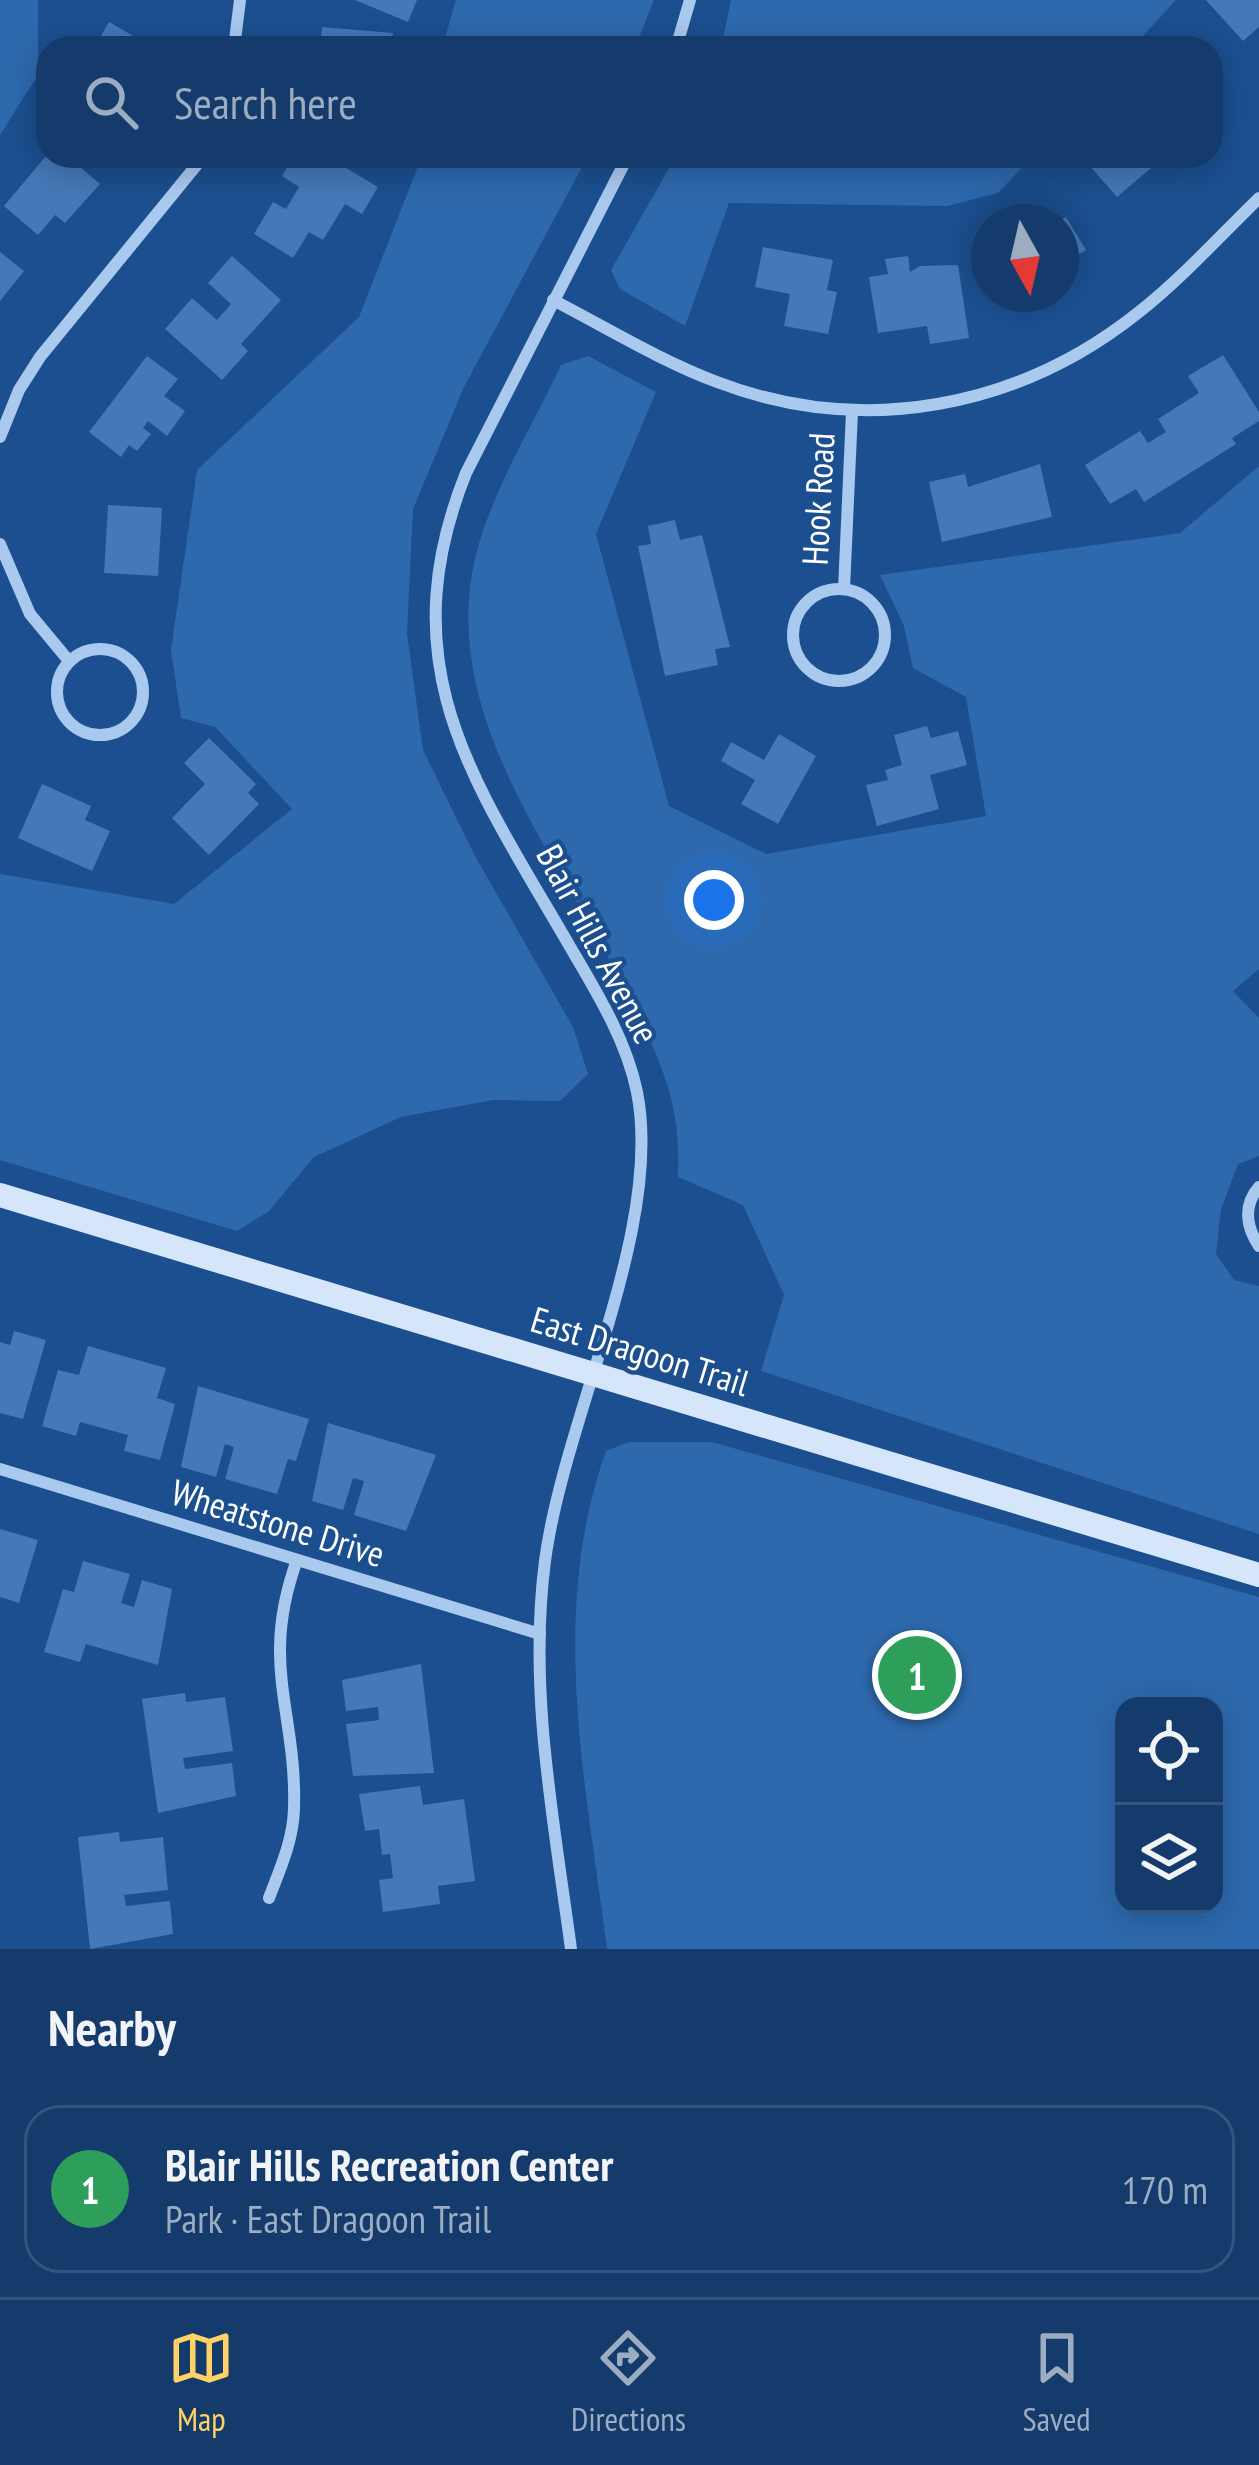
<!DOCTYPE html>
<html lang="en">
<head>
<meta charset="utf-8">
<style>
	:root { --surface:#143b6b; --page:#214673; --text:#f1f3f6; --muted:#9dadc1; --line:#33557e; --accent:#ffd166 }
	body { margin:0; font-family:"PT Sans Narrow",sans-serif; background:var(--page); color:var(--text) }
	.controls { position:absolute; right:36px; bottom:36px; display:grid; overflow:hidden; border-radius:24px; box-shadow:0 6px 30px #0003 }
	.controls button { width:108px; height:108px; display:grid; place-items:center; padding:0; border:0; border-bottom:3px solid var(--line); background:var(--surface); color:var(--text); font:60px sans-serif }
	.compass { position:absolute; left:971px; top:204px; width:108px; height:108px; border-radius:50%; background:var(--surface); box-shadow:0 6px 30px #0003; rotate:172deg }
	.you { position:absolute; left:714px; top:900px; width:42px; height:42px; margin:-30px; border:9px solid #fff; border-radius:50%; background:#1a73e8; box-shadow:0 0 0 18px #1a73e833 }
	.badge { display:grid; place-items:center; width:78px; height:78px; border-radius:50%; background:var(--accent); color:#fff; font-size:39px; font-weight:700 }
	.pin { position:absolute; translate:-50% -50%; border:6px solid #fff; box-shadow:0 3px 12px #0006 }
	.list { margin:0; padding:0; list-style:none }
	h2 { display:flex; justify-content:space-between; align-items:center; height:156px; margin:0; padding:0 48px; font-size:51px }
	h2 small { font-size:39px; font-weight:400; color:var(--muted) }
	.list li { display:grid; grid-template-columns:78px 1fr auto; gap:36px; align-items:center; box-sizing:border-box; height:168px; margin:0 24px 24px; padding:0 24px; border:3px solid var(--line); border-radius:36px }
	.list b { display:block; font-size:45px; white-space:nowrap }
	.list p { margin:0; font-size:39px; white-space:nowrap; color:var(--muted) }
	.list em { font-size:39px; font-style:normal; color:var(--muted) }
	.icon { flex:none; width:66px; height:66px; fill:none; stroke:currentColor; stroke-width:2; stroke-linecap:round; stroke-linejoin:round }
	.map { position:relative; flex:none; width:1259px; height:1949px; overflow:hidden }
	.search { position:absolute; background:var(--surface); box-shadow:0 6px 30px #0003; left:36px; right:36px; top:36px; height:132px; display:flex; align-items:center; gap:30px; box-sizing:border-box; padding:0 42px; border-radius:36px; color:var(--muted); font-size:45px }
	.sheet { height:348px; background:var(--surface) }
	nav { display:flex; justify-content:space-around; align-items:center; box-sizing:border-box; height:168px; border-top:3px solid var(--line); background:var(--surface); font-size:33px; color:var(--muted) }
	nav a { display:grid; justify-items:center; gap:6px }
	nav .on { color:var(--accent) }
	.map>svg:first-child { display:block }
	.green { fill:#2e69ad; fill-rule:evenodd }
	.building { fill:#4478b7 }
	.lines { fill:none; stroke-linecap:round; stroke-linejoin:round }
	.street { stroke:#a9c9ee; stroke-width:12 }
	.secondary { stroke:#d6e6fa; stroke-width:24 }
	.labels { text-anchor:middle; stroke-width:9; stroke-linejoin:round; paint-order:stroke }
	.street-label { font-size:36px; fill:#fff; stroke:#1b4f8f }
</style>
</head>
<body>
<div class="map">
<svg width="1259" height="1949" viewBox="0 0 1259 1949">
	<rect width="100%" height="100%" fill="#1b4f8f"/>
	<g class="green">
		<polygon points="0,0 38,0 38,75 0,135"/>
		<polygon points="456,0 654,0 635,48 442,48"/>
		<polygon points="731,0 1176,0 1132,48 721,48"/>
		<polygon points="422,156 588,156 464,387 413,509 407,633 423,750 475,856 573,1027 588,1074 560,1101 493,1100 401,1117 314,1157 269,1211 237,1231 0,1160 0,874 174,904 292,809 215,727 181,718 171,650 197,470 359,317"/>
		<polygon points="676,156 1033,156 998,193 947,206 729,203 685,326 620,289 611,270"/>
		<path d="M588,356L656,392L596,534L669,806L766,854L986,816L966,697L913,668L904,626L880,575L1180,533L1259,466V969L1233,991L1259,1018V1156L1238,1164L1221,1209L1216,1254L1234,1280L1259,1286V1534L761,1371L784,1295L743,1205L678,1177C682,1100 658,1055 624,987C553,847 425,698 483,531C502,474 536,419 561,365Z"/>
		<path d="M629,1442H712L1259,1597V1949H607C586,1784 548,1613 606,1451ZM1124,1706H1214V1904H1124Z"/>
	</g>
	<g class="building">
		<polygon points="355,0 417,0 408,22"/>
		<polygon points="1206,0 1259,0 1259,27 1243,41"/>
		<polygon points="109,22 154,48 94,48"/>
		<polygon points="322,27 393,33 391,48 320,48"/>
		<polygon points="46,156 67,156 100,184 65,223 55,215 38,235 4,206"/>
		<polygon points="294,156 326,156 378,187 362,214 345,204 323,240 309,232 293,258 254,234 273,202 286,209 299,187 282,176"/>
		<polygon points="1081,156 1165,156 1117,197"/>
		<polygon points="1066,217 1086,250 1061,265 1061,220"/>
		<polygon points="763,247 833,260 827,290 837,292 828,334 784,326 790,294 755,287"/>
		<polygon points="0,252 24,271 0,301"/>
		<polygon points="232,256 281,300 241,344 248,351 222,380 165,329 192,298 217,320 231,304 208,283"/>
		<polygon points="908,256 910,272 920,266 958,265 969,338 930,344 927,326 878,333 869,277 888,274 885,259"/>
		<polygon points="1002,294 1027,294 1009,305"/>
		<polygon points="1223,355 1259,412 1259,421 1232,438 1236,444 1144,502 1136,489 1110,504 1085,465 1140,431 1148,443 1166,432 1158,419 1199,393 1188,376"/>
		<polygon points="147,356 178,379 164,396 185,411 167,436 148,421 143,428 151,434 137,451 129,445 121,457 89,432"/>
		<polygon points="1040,464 1052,517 942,542 929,482 965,474 968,487"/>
		<polygon points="108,505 162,508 158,576 104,573"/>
		<polygon points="675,520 680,540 702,535 730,647 715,649 718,665 665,676 638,546 651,544 648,526"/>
		<polygon points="927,726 931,738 958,731 967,765 930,775 939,809 877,826 866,785 888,780 885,770 902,765 894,735"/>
		<polygon points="779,734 816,756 778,824 741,804 755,780 721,761 731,742 764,760"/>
		<polygon points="209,738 256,784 248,793 259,804 209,855 172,818 205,784 184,763"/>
		<polygon points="42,784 91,806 85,820 110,831 92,871 18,838"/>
		<polygon points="14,1331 46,1340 23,1419 0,1413 0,1342 10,1345"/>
		<polygon points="88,1346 166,1368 157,1398 175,1404 160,1460 124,1451 128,1435 80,1422 76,1436 42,1426 58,1370 79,1375"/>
		<polygon points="198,1386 309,1419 296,1461 288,1459 277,1494 225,1479 234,1447 225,1444 216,1477 181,1467"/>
		<polygon points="328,1423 436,1455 406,1531 354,1515 364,1481 353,1478 343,1510 312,1501"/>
		<polygon points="0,1529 38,1540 19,1603 0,1597"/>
		<polygon points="83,1561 130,1574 121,1603 134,1607 142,1580 172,1589 158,1665 86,1644 80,1662 44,1652 63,1589 74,1592"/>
		<polygon points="421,1664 434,1773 353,1776 346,1724 379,1720 378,1707 346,1711 342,1680"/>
		<polygon points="185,1693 186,1702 225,1697 233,1751 183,1758 185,1769 232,1763 236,1796 158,1813 142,1699"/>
		<polygon points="420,1786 423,1805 464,1799 475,1881 438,1886 440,1904 383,1912 379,1880 393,1878 390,1854 382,1855 379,1829 365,1831 359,1794"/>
		<polygon points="119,1832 120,1842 163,1837 168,1890 124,1895 126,1906 170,1901 173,1934 90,1949 78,1837"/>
	</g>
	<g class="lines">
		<g class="street">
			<polyline points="234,48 240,0"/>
			<polyline points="676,48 690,0"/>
			<path d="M553,300C607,328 661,361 717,382C863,438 1019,408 1139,312C1182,278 1220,236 1259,198"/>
			<polyline points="0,437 19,390 40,357 204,156"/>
			<polyline points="0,544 30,614 69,661"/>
			<polyline points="844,589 852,412"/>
			<circle cx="839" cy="635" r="46"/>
			<circle cx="100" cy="692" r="43"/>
			<path d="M1259,1187C1243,1205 1246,1227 1259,1246"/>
			<polyline points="0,1469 540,1634"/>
			<path d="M269,1898C280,1869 293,1841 294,1809C297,1711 259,1665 297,1560"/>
			<path d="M571,1949C554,1821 528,1690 545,1561C564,1417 664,1229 637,1092C626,1039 596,991 569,945C474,781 388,668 466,473L628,156"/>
		</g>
		<polyline class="secondary" points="0,1195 1259,1575"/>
	</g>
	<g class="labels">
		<g class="street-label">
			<text transform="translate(818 499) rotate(-87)" y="13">Hook Road</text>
			<text transform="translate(598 944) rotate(62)" y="13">Blair Hills Avenue</text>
			<text transform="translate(640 1351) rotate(17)" y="13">East Dragoon Trail</text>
			<text transform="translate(278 1523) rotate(17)" y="13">Wheatstone Drive</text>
		</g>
	</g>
</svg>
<div class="controls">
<button><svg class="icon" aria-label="locate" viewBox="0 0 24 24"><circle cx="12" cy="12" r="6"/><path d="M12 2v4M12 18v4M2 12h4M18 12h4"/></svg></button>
<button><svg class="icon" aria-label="layers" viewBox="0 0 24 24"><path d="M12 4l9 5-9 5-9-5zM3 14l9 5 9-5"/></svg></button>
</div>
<svg class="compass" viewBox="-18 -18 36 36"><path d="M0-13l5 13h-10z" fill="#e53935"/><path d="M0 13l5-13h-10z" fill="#9dadc1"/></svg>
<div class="you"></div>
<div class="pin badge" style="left:917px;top:1675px;background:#2e9e5b">1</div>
<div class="search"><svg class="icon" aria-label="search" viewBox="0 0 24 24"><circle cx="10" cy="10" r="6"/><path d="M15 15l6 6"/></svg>Search here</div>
</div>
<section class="sheet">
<h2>Nearby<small></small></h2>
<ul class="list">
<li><span class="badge" style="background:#2e9e5b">1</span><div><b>Blair Hills Recreation Center</b><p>Park · East Dragoon Trail</p></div><em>170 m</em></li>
</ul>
</section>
<nav>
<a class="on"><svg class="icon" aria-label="map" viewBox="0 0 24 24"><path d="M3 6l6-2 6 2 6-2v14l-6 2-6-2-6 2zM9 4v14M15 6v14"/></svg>Map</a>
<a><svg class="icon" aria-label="directions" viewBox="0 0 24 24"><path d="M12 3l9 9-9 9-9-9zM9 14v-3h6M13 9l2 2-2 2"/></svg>Directions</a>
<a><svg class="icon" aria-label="saved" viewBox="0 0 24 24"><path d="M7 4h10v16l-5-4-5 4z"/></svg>Saved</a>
</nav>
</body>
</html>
